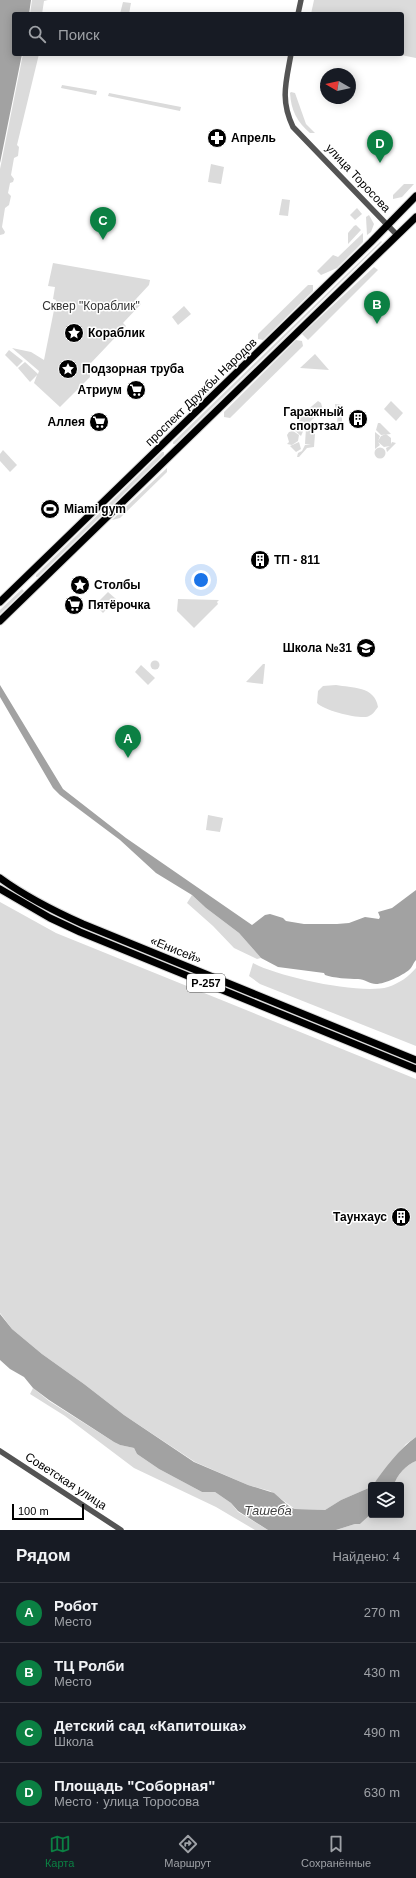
<!DOCTYPE html>
<html lang="ru">
<head>
<meta charset="utf-8">
<style>
	:root { --surface:#171b24; --page:#242831; --text:#f1f3f6; --muted:#9ea1a6; --line:#363941; --accent:#0b8043 }
	body { margin:0; font-family:Arial,sans-serif; background:var(--page); color:var(--text) }
	.controls { position:absolute; right:12px; bottom:12px; display:grid; overflow:hidden; border-radius:4px; box-shadow:0 2px 10px #0003 }
	.controls button { width:36px; height:36px; display:grid; place-items:center; padding:0; border:0; border-bottom:1px solid var(--line); background:var(--surface); color:var(--text); font:20px sans-serif }
	.compass { position:absolute; left:320px; top:68px; width:36px; height:36px; border-radius:50%; background:var(--surface); box-shadow:0 2px 10px #0003; rotate:279deg }
	.scale { position:absolute; left:12px; bottom:10px; width:72px; box-sizing:border-box; padding-left:4px; border:2px solid #000; border-top:0; font-size:11px; line-height:14px; white-space:nowrap; color:#000; -webkit-text-stroke:3px #fff; paint-order:stroke }
	.you { position:absolute; left:201px; top:580px; width:14px; height:14px; margin:-10px; border:3px solid #fff; border-radius:50%; background:#1a73e8; box-shadow:0 0 0 6px #1a73e833 }
	.badge { display:grid; place-items:center; width:26px; height:26px; border-radius:50%; background:var(--accent); color:#fff; font-size:13px; font-weight:700 }
	.pin { position:absolute; translate:-50% -33px; filter:drop-shadow(0 1px 2px #0008) }
	.pin::after { content:''; position:absolute; top:21px; width:14px; height:12px; background:inherit; clip-path:polygon(0 0,100% 0,50% 100%) }
	.list { margin:0; padding:0; list-style:none }
	h2 { display:flex; justify-content:space-between; align-items:center; height:52px; margin:0; padding:0 16px; font-size:17px }
	h2 small { font-size:13px; font-weight:400; color:var(--muted) }
	.list li { display:grid; grid-template-columns:26px 1fr auto; gap:12px; align-items:center; box-sizing:border-box; height:60px; padding:0 16px; border-top:1px solid var(--line) }
	.list b { display:block; font-size:15px; white-space:nowrap }
	.list p { margin:0; font-size:13px; white-space:nowrap; color:var(--muted) }
	.list em { font-size:13px; font-style:normal; color:var(--muted) }
	.icon { flex:none; width:22px; height:22px; fill:none; stroke:currentColor; stroke-width:2; stroke-linecap:round; stroke-linejoin:round }
	.map { position:relative; flex:none; width:416px; height:1530px; overflow:hidden }
	.search { position:absolute; background:var(--surface); box-shadow:0 2px 10px #0003; left:12px; right:12px; top:12px; height:44px; display:flex; align-items:center; gap:10px; box-sizing:border-box; padding:0 14px; border-radius:4px; color:var(--muted); font-size:15px }
	.sheet { height:292px; background:var(--surface) }
	nav { display:flex; justify-content:space-around; align-items:center; box-sizing:border-box; height:56px; border-top:1px solid var(--line); background:var(--surface); font-size:11px; color:var(--muted) }
	nav a { display:grid; justify-items:center; gap:2px }
	nav .on { color:var(--accent) }
	.map>svg:first-child { display:block }
	.green { fill:#dbdbdb }
	.water { fill:#a2a2a2 }
	.lines { fill:none; stroke-linecap:round; stroke-linejoin:round }
	.primary-casing { stroke:#dbdbdb; stroke-width:9 }
	.trunk-casing { stroke:#dbdbdb; stroke-width:9 }
	.tertiary { stroke:#545454; stroke-width:5.5 }
	.primary { stroke:#000; stroke-width:7 }
	.trunk { stroke:#000; stroke-width:7 }
	.labels { text-anchor:middle; stroke-width:3; stroke-linejoin:round; paint-order:stroke }
	.shield { fill:#fff; stroke:#4c4c4c; stroke-width:1 }
	.shield-label { font-size:11px; font-weight:bold; fill:#000 }
	.poi-label { font-size:12px; font-weight:bold; fill:#000; stroke:#fff; text-anchor:start }
	.street-label { font-size:12px; fill:#000; stroke:#fff }
	.park-label { font-size:12px; fill:#323232; stroke:#fff }
	.water-label { font-size:13px; font-style:italic; fill:#434343; stroke:#fff }
</style>
</head>
<body>
<div class="map">
<svg width="416" height="1530" viewBox="0 0 416 1530">
	<rect width="100%" height="100%" fill="#fff"/>
	<g class="green">
		<polygon points="32,0 48,0 44,1 42,14 30,14"/>
		<polygon points="314,0 416,0 416,58 396,54 402,54 402,14 311,14"/>
		<polygon points="123,2 131,3 129,14 120,14"/>
		<polygon points="23,54 39,54 17,145 19,147 18,156 14,158 11,175 14,179 13,182 10,183 8,193 11,196 9,205 5,208 2,227 5,232 4,234 0,235 0,169"/>
		<polygon points="62,85 97,91 96,95 61,88"/>
		<path d="M291,92L295,93L306,124L315,133H310C297,122 291,110 290,93Z"/>
		<polygon points="109,93 181,107 180,111 108,96"/>
		<polygon points="211,164 224,167 221,184 208,182"/>
		<polygon points="404,184 414,184 402,197 393,199 393,195"/>
		<polygon points="282,199 290,200 288,216 279,215"/>
		<polygon points="357,208 362,214 355,220 350,215"/>
		<polygon points="369,215 374,224 371,232 367,235 366,217"/>
		<polygon points="356,225 361,230 348,244 348,233 354,226"/>
		<polygon points="363,233 363,242 337,268 321,275 317,271 333,255 338,257"/>
		<polygon points="381,241 382,242 175,444 173,444 173,442"/>
		<polygon points="53,263 150,280 149,285 136,299 141,304 123,323 126,326 89,365 90,377 60,407 34,383 37,375 30,382 18,368 25,362 38,374 39,371 12,348 31,352 44,360 56,300 53,299 55,287 48,286"/>
		<polygon points="374,267 378,270 308,340 302,334"/>
		<polygon points="308,285 313,285 313,291 263,340 258,339 258,334"/>
		<polygon points="184,306 191,314 178,325 172,317"/>
		<polygon points="296,340 302,341 303,346 230,418 224,417 224,412"/>
		<polygon points="9,350 23,361 17,367 5,355"/>
		<polygon points="315,354 329,370 300,368"/>
		<polygon points="318,401 321,403 323,410 305,426 303,422 299,421 299,417"/>
		<polygon points="391,401 403,413 396,421 384,409"/>
		<polygon points="335,404 342,405 339,407 339,415 342,415 342,423 337,423 338,413 336,412"/>
		<polygon points="301,422 303,424 304,429 301,436 292,428"/>
		<polygon points="378,423 380,423 391,434 381,435 376,430"/>
		<polygon points="309,425 315,430 315,432 309,433 315,434 314,447 307,448 299,457 297,457 298,453 302,451 305,445 311,444 305,444 306,428"/>
		<polygon points="293,431 299,435 298,441 292,445 287,444 289,442 287,435 289,432"/>
		<polygon points="375,432 380,436 378,441 381,436 386,434 391,438 391,444 392,442 396,443 387,452 386,448 390,446 384,447 378,442 380,445 375,449"/>
		<polygon points="299,442 301,449 296,452 290,446"/>
		<circle cx="380" cy="453" r="5.5"/>
		<polygon points="3,450 17,465 10,472 0,461 0,454"/>
		<polygon points="162,452 164,452 164,455 38,577 36,577 36,575"/>
		<polygon points="167,468 167,472 120,518 112,520"/>
		<polygon points="22,589 24,591 0,614 0,610"/>
		<polygon points="108,592 116,599 103,613 95,605"/>
		<polygon points="178,599 219,600 217,602 218,604 194,628 177,611"/>
		<circle cx="155" cy="665" r="4.5"/>
		<polygon points="263,664 265,664 263,684 246,682"/>
		<polygon points="141,665 155,678 148,685 135,672"/>
		<path d="M336,685C352,688 375,686 378,707C375,711 372,716 366,717C355,718 325,711 317,703L318,691L323,686Z"/>
		<polygon points="208,815 223,818 220,832 206,830"/>
		<polygon points="192,895 206,908 239,933 261,958 257,959 234,948 213,926 187,903"/>
		<polygon points="0,902 56,933 416,1079 416,1437 406,1444 371,1487 341,1500 325,1510 295,1509 270,1491 248,1485 195,1462 124,1415 84,1384 42,1354 12,1329 0,1313"/>
		<path d="M253,963C278,977 361,995 388,987C400,983 408,977 416,968V1046L260,984L249,976Z"/>
		<polygon points="33,1388 49,1401 114,1442 120,1445 134,1448 137,1454 159,1469 202,1492 215,1492 231,1503 238,1512 268,1530 255,1530 216,1507 134,1468 65,1416 30,1394"/>
		<path d="M416,1461V1530H336L355,1524H360L371,1514L401,1515V1485H394C397,1475 406,1465 416,1461Z"/>
	</g>
	<g class="water">
		<polygon points="0,0 31,0 29,14 14,14 14,54 22,54 0,163"/>
		<path d="M0,685L63,789L126,838L252,925L265,915L270,914L283,918L286,921L304,924H337L349,923L365,917L379,919L380,917L378,912L392,908L416,890V960C413,963 412,968 409,970C403,975 385,984 376,984C370,984 364,979 358,979C349,979 333,978 325,975L324,973L278,967L261,958L239,933L206,908L192,895L156,873L120,840L60,795L53,788L0,697Z"/>
		<polygon points="0,1314 12,1329 42,1354 84,1384 124,1415 194,1462 248,1485 274,1493 290,1507 295,1509 325,1510 341,1500 371,1487 371,1514 360,1524 355,1524 336,1530 268,1530 238,1511 231,1503 215,1492 202,1492 159,1469 137,1454 134,1448 120,1445 114,1442 49,1400 33,1388 24,1377 10,1369 0,1360"/>
		<path d="M416,1437V1461C406,1465 397,1475 394,1485H373C385,1468 399,1449 416,1437Z"/>
	</g>
	<g class="lines">
		<defs>
			<g id="primary">
				<polyline points="0,602 371,242 416,196"/>
				<polyline points="0,621 416,217"/>
			</g>
			<g id="trunk">
				<path d="M0,878C26,897 54,911 83,924L416,1060"/>
				<polyline points="0,889 50,918 80,932 416,1069"/>
			</g>
		</defs>
		<use href="#primary" class="primary-casing"/>
		<use href="#trunk" class="trunk-casing"/>
		<g class="tertiary">
			<polyline points="298,14 301,0"/>
			<path d="M291,54C286,82 280,100 293,127L397,235"/>
			<polyline points="0,1451 121,1530"/>
		</g>
		<use href="#primary" class="primary"/>
		<use href="#trunk" class="trunk"/>
	</g>
	<defs>
		<symbol id="pharmacy-disc" viewBox="-11 -11 22 22"><circle r="9.5" fill="#000" stroke="#fff"/><path d="M-2-6h4v4h4v4h-4v4h-4v-4h-4v-4h4Z" fill="#fff"/></symbol>
		<symbol id="sight-disc" viewBox="-11 -11 22 22"><circle r="9.5" fill="#000" stroke="#fff"/><path d="M0-6L1.8-2.2L6-1.7L2.9 1.2L3.7 5.4L0 3.3L-3.7 5.4L-2.9 1.2L-6-1.7L-1.8-2.2Z" fill="#fff"/></symbol>
		<symbol id="supermarket-disc" viewBox="-11 -11 22 22"><circle r="9.5" fill="#000" stroke="#fff"/><path d="M-6-5.5h2.5l.6 2H6L4.5 2H-2.5L-4.4-4H-6ZM-1.5 3.2a1.3 1.3 0 1 0 .1 0ZM3 3.2a1.3 1.3 0 1 0 .1 0Z" fill="#fff"/></symbol>
		<symbol id="building-disc" viewBox="-11 -11 22 22"><circle r="9.5" fill="#000" stroke="#fff"/><path d="M-4-6H4V6H1V3H-1V6H-4ZM-2.5-4.3h1.7v1.8h-1.7ZM.8-4.3h1.7v1.8H.8ZM-2.5-1h1.7V.8h-1.7ZM.8-1h1.7V.8H.8Z" fill="#fff"/></symbol>
		<symbol id="stadium-disc" viewBox="-11 -11 22 22"><circle r="9.5" fill="#000" stroke="#fff"/><path d="M0-5a6.5 5 0 1 0 0 10a6.5 5 0 1 0 0-10ZM-3.5-1.8h7v3.6h-7Z" fill="#fff"/></symbol>
		<symbol id="school-disc" viewBox="-11 -11 22 22"><circle r="9.5" fill="#000" stroke="#fff"/><path d="M0-5L7-2L0 1L-7-2ZM-4 1L0 2.5L4 1V4Q0 6-4 4Z" fill="#fff"/></symbol>
	</defs>
	<g fill-rule="evenodd">
		<use href="#pharmacy-disc" x="206" y="127" width="22" height="22"/>
		<use href="#sight-disc" x="63" y="322" width="22" height="22"/>
		<use href="#sight-disc" x="57" y="358" width="22" height="22"/>
		<use href="#supermarket-disc" x="125" y="379" width="22" height="22"/>
		<use href="#building-disc" x="347" y="408" width="22" height="22"/>
		<use href="#supermarket-disc" x="88" y="411" width="22" height="22"/>
		<use href="#stadium-disc" x="39" y="498" width="22" height="22"/>
		<use href="#building-disc" x="249" y="549" width="22" height="22"/>
		<use href="#sight-disc" x="69" y="574" width="22" height="22"/>
		<use href="#supermarket-disc" x="63" y="594" width="22" height="22"/>
		<use href="#school-disc" x="355" y="637" width="22" height="22"/>
		<use href="#building-disc" x="390" y="1206" width="22" height="22"/>
	</g>
	<g class="labels">
		<rect class="shield" x="187" y="974" width="38" height="18" rx="3"/>
		<g class="shield-label">
			<text x="206" y="987">Р-257</text>
		</g>
		<g class="poi-label">
			<text x="231" y="142">Апрель</text>
			<text x="88" y="337">Кораблик</text>
			<text x="82" y="373">Подзорная труба</text>
			<text x="122" y="394" text-anchor="end">Атриум</text>
			<text x="344" y="416" text-anchor="end">Гаражный<tspan x="344" dy="14">спортзал</tspan></text>
			<text x="85" y="426" text-anchor="end">Аллея</text>
			<text x="64" y="513">Miami gym</text>
			<text x="274" y="564">ТП - 811</text>
			<text x="94" y="589">Столбы</text>
			<text x="88" y="609">Пятёрочка</text>
			<text x="352" y="652" text-anchor="end">Школа №31</text>
			<text x="387" y="1221" text-anchor="end">Таунхаус</text>
		</g>
		<g class="street-label">
			<text transform="translate(358 178) rotate(47)" y="4">улица Торосова</text>
			<text transform="translate(201 392) rotate(-44)" y="4">проспект Дружбы Народов</text>
			<text transform="translate(176 950) rotate(22)" y="4">«Енисей»</text>
			<text transform="translate(66 1481) rotate(33)" y="4">Советская улица</text>
		</g>
		<g class="park-label">
			<text x="91" y="310">Сквер "Кораблик"</text>
		</g>
		<g class="water-label">
			<text x="268" y="1515">Ташеба</text>
		</g>
	</g>
</svg>
<div class="controls">
<button><svg class="icon" aria-label="layers" viewBox="0 0 24 24"><path d="M12 4l9 5-9 5-9-5zM3 14l9 5 9-5"/></svg></button>
</div>
<svg class="compass" viewBox="-18 -18 36 36"><path d="M0-13l5 13h-10z" fill="#e53935"/><path d="M0 13l5-13h-10z" fill="#9ea1a6"/></svg>
<div class="scale">100 m</div>
<div class="you"></div>
<div class="pin badge" style="left:128px;top:758px">A</div>
<div class="pin badge" style="left:377px;top:324px">B</div>
<div class="pin badge" style="left:103px;top:240px">C</div>
<div class="pin badge" style="left:380px;top:163px">D</div>
<div class="search"><svg class="icon" aria-label="search" viewBox="0 0 24 24"><circle cx="10" cy="10" r="6"/><path d="M15 15l6 6"/></svg>Поиск</div>
</div>
<section class="sheet">
<h2>Рядом<small>Найдено: 4</small></h2>
<ul class="list">
<li><span class="badge">A</span><div><b>Робот</b><p>Место</p></div><em>270 m</em></li>
<li><span class="badge">B</span><div><b>ТЦ Ролби</b><p>Место</p></div><em>430 m</em></li>
<li><span class="badge">C</span><div><b>Детский сад «Капитошка»</b><p>Школа</p></div><em>490 m</em></li>
<li><span class="badge">D</span><div><b>Площадь &quot;Соборная&quot;</b><p>Место · улица Торосова</p></div><em>630 m</em></li>
</ul>
</section>
<nav>
<a class="on"><svg class="icon" aria-label="map" viewBox="0 0 24 24"><path d="M3 6l6-2 6 2 6-2v14l-6 2-6-2-6 2zM9 4v14M15 6v14"/></svg>Карта</a>
<a><svg class="icon" aria-label="directions" viewBox="0 0 24 24"><path d="M12 3l9 9-9 9-9-9zM9 14v-3h6M13 9l2 2-2 2"/></svg>Маршрут</a>
<a><svg class="icon" aria-label="saved" viewBox="0 0 24 24"><path d="M7 4h10v16l-5-4-5 4z"/></svg>Сохранённые</a>
</nav>
</body>
</html>
